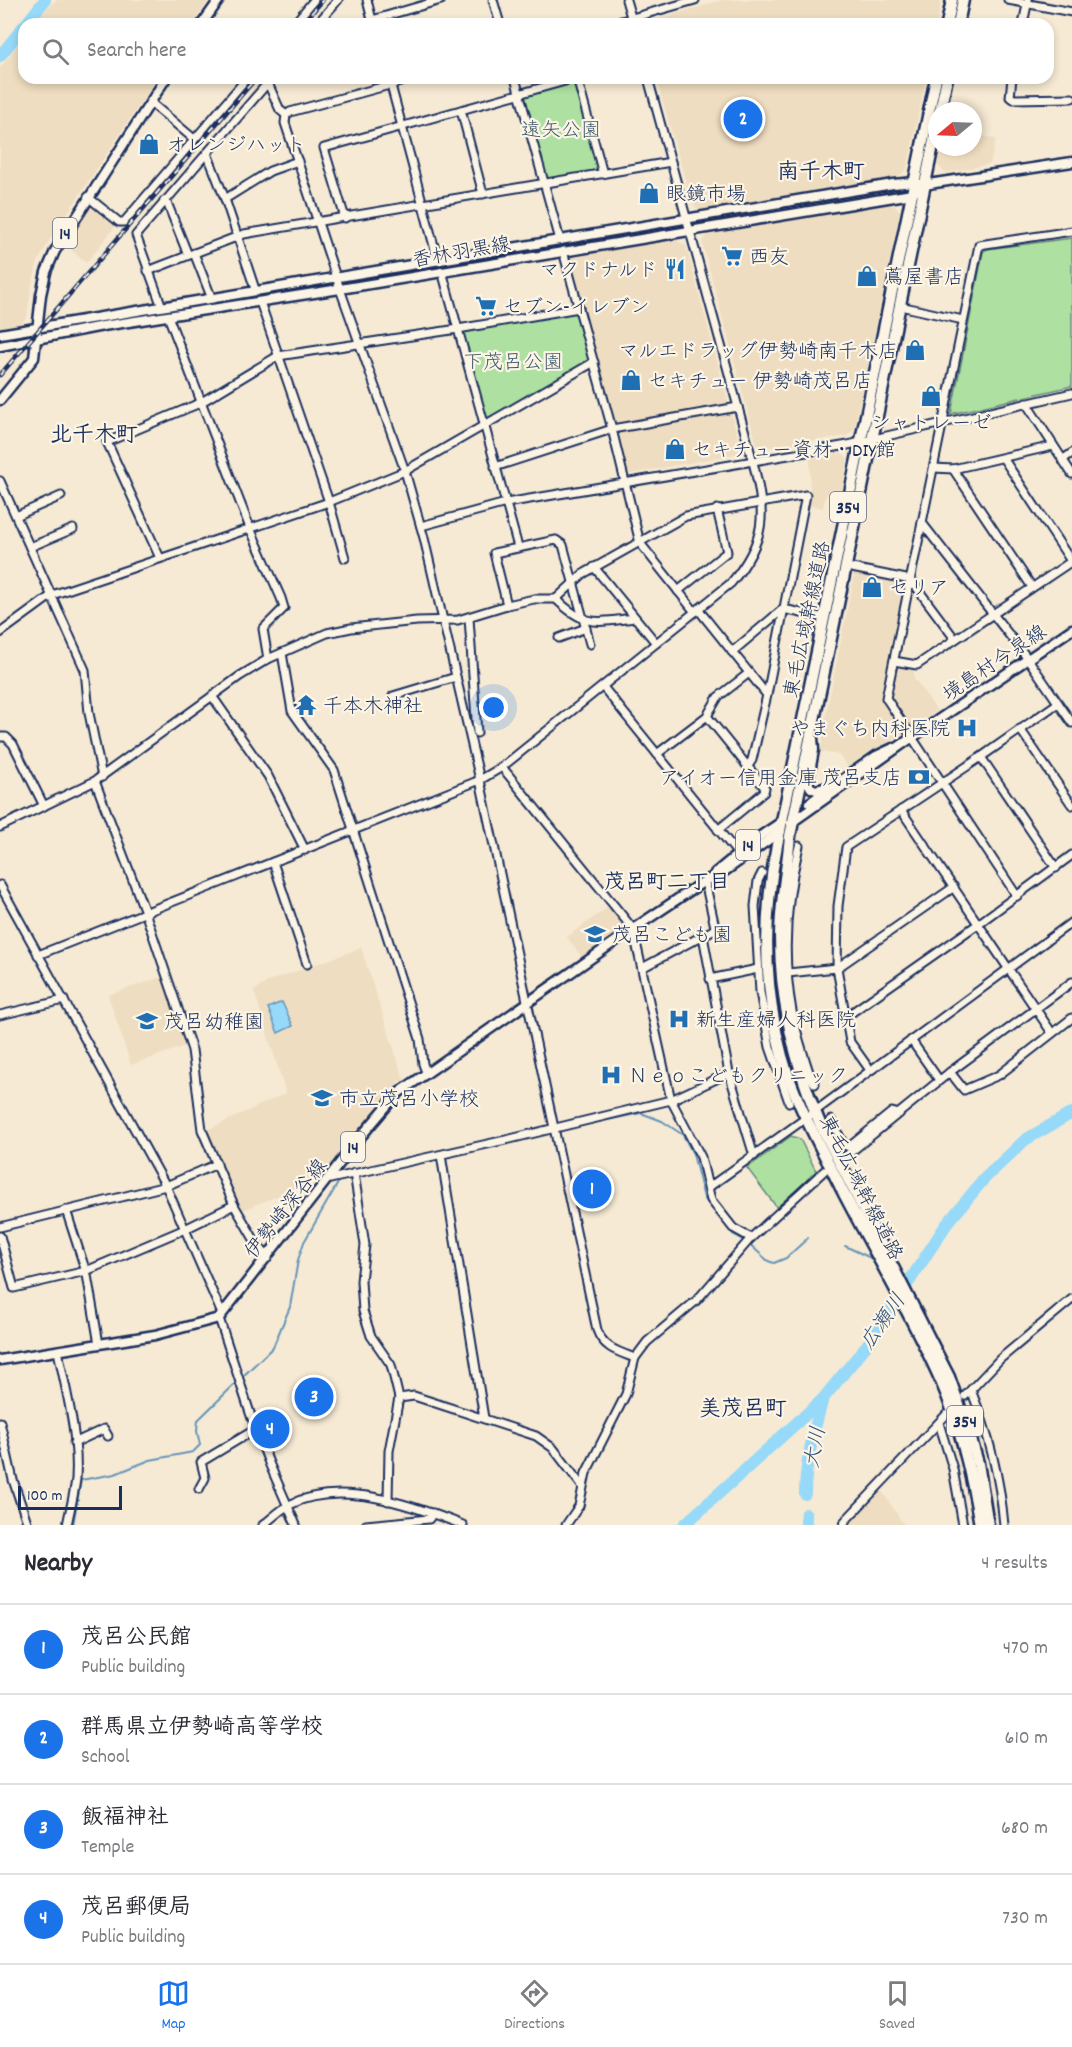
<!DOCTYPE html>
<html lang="en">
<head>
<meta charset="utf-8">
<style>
	:root { --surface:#fff; --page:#f7f7f7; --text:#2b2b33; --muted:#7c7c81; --line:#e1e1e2; --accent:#1a73e8 }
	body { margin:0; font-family:Dekko,"Klee One",sans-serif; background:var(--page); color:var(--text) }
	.compass { position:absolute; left:928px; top:102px; width:54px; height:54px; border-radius:50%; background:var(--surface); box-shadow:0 3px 9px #0003; rotate:251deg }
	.scale { position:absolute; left:18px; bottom:15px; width:104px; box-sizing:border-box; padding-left:6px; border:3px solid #1b2f5e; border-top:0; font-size:16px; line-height:21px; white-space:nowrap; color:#1b2f5e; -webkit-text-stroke:4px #fcf5e5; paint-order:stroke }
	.you { position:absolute; left:494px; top:708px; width:21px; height:21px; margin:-15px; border:4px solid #fff; border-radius:50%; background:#1a73e8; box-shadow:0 0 0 9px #1a73e833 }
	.badge { display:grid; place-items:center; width:39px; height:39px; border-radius:50%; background:var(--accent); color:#fff; font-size:20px; font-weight:700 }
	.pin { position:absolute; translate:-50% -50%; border:3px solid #fff; box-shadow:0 2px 6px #0006 }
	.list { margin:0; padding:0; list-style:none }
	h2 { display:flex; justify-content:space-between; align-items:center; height:78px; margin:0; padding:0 24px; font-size:26px }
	h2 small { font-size:20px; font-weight:400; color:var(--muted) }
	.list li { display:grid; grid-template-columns:39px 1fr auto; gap:18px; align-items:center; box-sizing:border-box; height:90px; padding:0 24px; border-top:2px solid var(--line) }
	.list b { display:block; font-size:22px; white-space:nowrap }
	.list p { margin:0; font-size:20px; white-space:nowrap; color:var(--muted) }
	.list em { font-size:20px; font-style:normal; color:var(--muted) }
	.icon { flex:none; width:33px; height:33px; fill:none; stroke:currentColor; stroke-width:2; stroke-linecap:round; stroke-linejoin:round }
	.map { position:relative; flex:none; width:1072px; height:1525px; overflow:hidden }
	.search { position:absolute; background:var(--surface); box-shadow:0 3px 9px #0003; left:18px; right:18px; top:18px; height:66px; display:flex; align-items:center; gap:15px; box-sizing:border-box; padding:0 21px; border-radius:18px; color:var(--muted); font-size:22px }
	.sheet { height:438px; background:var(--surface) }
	nav { display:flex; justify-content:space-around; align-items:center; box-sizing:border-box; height:84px; border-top:2px solid var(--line); background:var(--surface); font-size:16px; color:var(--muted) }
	nav a { display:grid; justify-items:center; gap:3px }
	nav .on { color:var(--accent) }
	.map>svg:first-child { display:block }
	.built { fill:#eeddc0 }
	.green { fill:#aee0a1; stroke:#648880; stroke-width:1.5 }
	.water { fill:#96d9f8; stroke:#6595ba; stroke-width:1.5 }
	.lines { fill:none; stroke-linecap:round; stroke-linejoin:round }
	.stream { stroke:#6595ba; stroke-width:2 }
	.river { stroke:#96d9f8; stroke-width:12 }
	.minor-casing { stroke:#1b2f5e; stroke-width:11 }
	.major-casing { stroke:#1b2f5e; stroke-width:13 }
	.highway-casing { stroke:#1b2f5e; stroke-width:15 }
	.minor { stroke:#fcf5e5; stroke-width:7 }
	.major { stroke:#fcf5e5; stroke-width:8 }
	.highway { stroke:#fcf5e5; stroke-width:10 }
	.rail-casing { stroke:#1b2f5e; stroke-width:4.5 }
	.rail { stroke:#fcf5e5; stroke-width:2; stroke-dasharray:7; stroke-linecap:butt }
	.labels { text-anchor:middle; stroke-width:4.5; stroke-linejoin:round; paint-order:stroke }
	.shield { fill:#fcf5e5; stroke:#5e6a86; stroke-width:1.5 }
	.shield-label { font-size:18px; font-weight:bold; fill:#1b2f5e }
	.park-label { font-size:20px; fill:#405b6f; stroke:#fcf5e5 }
	.poi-label { font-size:20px; fill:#1b2f5e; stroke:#fcf5e5; text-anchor:start }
	.street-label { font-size:20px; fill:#1b2f5e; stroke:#fcf5e5 }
	.neighbourhood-label { font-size:21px; font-weight:bold; fill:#1b2f5e; stroke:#fcf5e5 }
	.water-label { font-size:21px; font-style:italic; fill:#34517d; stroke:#fcf5e5 }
	.quarter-label { font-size:22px; font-weight:bold; fill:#1b2f5e; stroke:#fcf5e5 }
</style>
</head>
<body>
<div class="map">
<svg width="1072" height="1525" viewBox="0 0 1072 1525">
	<rect width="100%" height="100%" fill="#f6ead4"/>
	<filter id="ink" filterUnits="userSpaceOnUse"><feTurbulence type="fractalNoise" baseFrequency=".0167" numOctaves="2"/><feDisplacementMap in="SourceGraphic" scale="12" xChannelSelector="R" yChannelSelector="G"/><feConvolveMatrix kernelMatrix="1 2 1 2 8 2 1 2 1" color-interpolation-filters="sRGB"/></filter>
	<g filter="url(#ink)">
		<g class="built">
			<polygon points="57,0 209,0 193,24 34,24 48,7"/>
			<polygon points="723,0 940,0 941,1 937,24 646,24 647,22"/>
			<polygon points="24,37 24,78 157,78 49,241 38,262 31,287 27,317 21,324 0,327 0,68"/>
			<polygon points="656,78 926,78 907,169 898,177 699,210 692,204"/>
			<polygon points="973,134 996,139 990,164 945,173 937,164 941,147 973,147"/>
			<polygon points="891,203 900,211 854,429 847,436 763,448 757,445 702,242 707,235"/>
			<polygon points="95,204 117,224 86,263 67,246 90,207"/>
			<polygon points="674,239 686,246 740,446 736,454 631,474 628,473 568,260 570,257"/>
			<polygon points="842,453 848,459 840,497 826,494 823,508 808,505 810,491 810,459"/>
			<polygon points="855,571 902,580 905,586 881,700 902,732 900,736 869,752 848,767 839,755 821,752 825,720"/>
			<polygon points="900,664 914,668 914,680 917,682 937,711 912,728 909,727 890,698 896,666"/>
			<polygon points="611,905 625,922 624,931 584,960 567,937"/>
			<polygon points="361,948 404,1080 399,1081 371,1114 321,1178 243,1210 207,1130 286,1093 254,991 267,982"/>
			<polygon points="162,977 185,1046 131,1065 108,995"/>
			<polygon points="881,1490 904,1525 847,1525"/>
		</g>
		<g class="green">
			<polygon points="573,81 576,83 598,169 597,171 549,179 546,176 524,97 527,94"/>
			<polygon points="1072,238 1072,386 951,414 983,252 987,249"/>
			<polygon points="574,312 576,314 589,359 588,361 487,420 463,335 465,331"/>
			<polygon points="791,1136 800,1139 816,1171 778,1209 747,1168"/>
		</g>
		<polygon class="water" points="282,1002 293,1026 278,1033 268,1008"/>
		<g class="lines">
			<g class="stream">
				<polyline points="579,1126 641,1113 662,1121 683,1135 693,1154 704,1198 733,1234 746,1241 768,1261 774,1263 786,1258 808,1238"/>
				<polyline points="845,1246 875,1260"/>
				<polyline points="901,1273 912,1279"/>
				<polyline points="73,1525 81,1480 115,1474 150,1460 193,1452 200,1445 197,1431 198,1420 273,1347 290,1307 298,1260 304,1242 338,1183"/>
			</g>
			<g class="river">
				<polyline points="26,24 45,0"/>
				<polyline points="0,56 24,26"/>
				<path d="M805,1494C805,1463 814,1431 822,1402"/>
				<polyline points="806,1514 806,1525"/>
				<polyline points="684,1525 822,1400 871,1340 946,1225 984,1179 1025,1140 1072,1113"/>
			</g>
			<defs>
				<g id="minor">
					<polyline points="367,0 373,24"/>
					<polyline points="493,0 500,24"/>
					<polyline points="626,0 633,24"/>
					<polyline points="1008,0 1072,12"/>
					<polyline points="372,20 441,0"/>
					<polyline points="294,24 314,0"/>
					<polyline points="317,24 338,0"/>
					<polyline points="611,24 695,0"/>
					<polyline points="1023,24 1028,0"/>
					<polyline points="389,78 438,261"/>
					<path d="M415,78L290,112L286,115L285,123L340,289L405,471L424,538L480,780L597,1330C603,1348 619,1352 635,1358"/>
					<polyline points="515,78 560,240"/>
					<polyline points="577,78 603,174"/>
					<polyline points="1012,78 1010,97 1014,99 1072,98"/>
					<polyline points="266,79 280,110 286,115"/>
					<polyline points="150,102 194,139"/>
					<polyline points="461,110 483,194"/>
					<polyline points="207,153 225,199 256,292"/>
					<polyline points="88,197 119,222 124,222 247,78"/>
					<polyline points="225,199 270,171 298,161"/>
					<polyline points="164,201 168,205 188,255"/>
					<polyline points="345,218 324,148 576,78"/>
					<polyline points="563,251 612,429 640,543 695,612"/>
					<polyline points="194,253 212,299"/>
					<polyline points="148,271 244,234 671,162"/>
					<polyline points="442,271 518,547"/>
					<polyline points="260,302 329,502 345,558"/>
					<polyline points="900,306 963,320"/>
					<polyline points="162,307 136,235 272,78"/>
					<polyline points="168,316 250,528 281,598 284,608 263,629 268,659"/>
					<polyline points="1026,403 1072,474"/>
					<polyline points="1003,458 1071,561"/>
					<polyline points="1062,460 1072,453"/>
					<polyline points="495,467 612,429 738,407"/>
					<polyline points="934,468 953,469 1053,446"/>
					<polyline points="953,469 1032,587"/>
					<polyline points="0,481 85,670 89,713 102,777"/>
					<polyline points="16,516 61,496"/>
					<polyline points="922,523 1028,659 1072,723"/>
					<polyline points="421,526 506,503 848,445 1072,393"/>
					<polyline points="30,547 73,529"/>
					<polyline points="160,558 107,442 200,403 278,356 458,329 579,308"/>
					<polyline points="594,567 656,643"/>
					<polyline points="847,567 911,580 955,639"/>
					<polyline points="678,591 727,552 717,509"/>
					<path d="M556,599C586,628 596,622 635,618"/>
					<polyline points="507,605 494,553 556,540 563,545 590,644"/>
					<polyline points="698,609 767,695"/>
					<polyline points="783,609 825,618"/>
					<polyline points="469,618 477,733"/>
					<polyline points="0,633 52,595 329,502 405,471 594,362"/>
					<polyline points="559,638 586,628"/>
					<polyline points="732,652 783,609"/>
					<polyline points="282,653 292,711 334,770 420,1039 423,1064 426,1072"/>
					<polyline points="894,661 917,665 1072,561"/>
					<polyline points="603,687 738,854"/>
					<polyline points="212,696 268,776 305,850"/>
					<polyline points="393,696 456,677"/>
					<polyline points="707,716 765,788 764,792 718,830"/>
					<polyline points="1020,729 1072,805"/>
					<polyline points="0,737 6,737 13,744 44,806"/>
					<polyline points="657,754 707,716 718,697 749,673"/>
					<polyline points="981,757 1056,868"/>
					<polyline points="502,767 633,929 671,1100 701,1157 711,1200 733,1228 751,1238"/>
					<polyline points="95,781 145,912 192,1050 202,1130 234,1205 255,1241 268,1258"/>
					<polyline points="901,810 1052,1033"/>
					<polyline points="0,827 95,781 240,676 268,659 327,633 351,628 417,621 458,620 507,605 534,599 556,599 583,574 686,516 806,495 767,695 752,760 748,766"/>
					<path d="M799,846C786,899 782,956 792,1011C796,1034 804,1056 811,1078L815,1084"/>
					<polyline points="273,862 307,964"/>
					<polyline points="762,873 758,881 755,906 760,992 770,1047 789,1102"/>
					<polyline points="0,885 166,1186 222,1314"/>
					<polyline points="1017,896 886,698 979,245 1072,231"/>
					<polyline points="703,936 729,1073 754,1156"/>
					<path d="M38,955L480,780L502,767L731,583C767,540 766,514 753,462L648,78"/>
					<polyline points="642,968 713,930 715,927 706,886 703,882"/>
					<polyline points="788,973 837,968 954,887"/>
					<polyline points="710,979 758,969"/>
					<polyline points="0,1015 64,1000"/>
					<polyline points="844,1018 978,924 1072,855"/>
					<polyline points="911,1040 939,1080"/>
					<polyline points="870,1070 850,1042 837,968 838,906 846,847 981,757 1058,703"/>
					<polyline points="950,1072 964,1090 999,1075 1072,1018"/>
					<polyline points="831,1120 844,1145 849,1147 892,1112 899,1114"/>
					<polyline points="441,1155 484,1418"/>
					<polyline points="846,1156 950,1072 1072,982"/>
					<polyline points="354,1173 365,1245 361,1281 363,1311 371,1336 391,1365 399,1398 389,1451 388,1501"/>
					<polyline points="326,1180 510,1139 671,1100 729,1073"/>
					<polyline points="709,1187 806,1118 1072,922"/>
					<polyline points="66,1210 87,1275 99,1344"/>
					<polyline points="0,1227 166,1186 217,1164"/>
					<polyline points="0,1236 14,1288 86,1271 185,1229 234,1205"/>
					<polyline points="219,1318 251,1416 269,1463 296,1525"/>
					<path d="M58,1351C66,1391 79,1438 76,1479C74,1495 70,1510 67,1525"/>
					<path d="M971,1390C989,1434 1000,1478 1004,1525"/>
					<polyline points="965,1396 1000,1359 1072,1299"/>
					<polyline points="399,1398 414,1396 536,1436 553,1448 582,1486"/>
					<polyline points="0,1422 13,1480 28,1525"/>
					<polyline points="939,1423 953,1469 963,1525"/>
					<polyline points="74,1443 104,1429 108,1436"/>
					<polyline points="199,1489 205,1478 201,1462 256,1429"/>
					<path d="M263,1525C271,1519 280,1510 289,1505C341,1479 412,1505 463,1525"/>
					<polyline points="366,1525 429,1519 433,1513"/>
					<polyline points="566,1525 579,1506 586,1473 626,1394 635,1358 647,1342 697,1300 751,1238 824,1171"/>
					<polyline points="844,1525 845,1521 946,1415"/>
				</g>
				<g id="major">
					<polyline points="202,24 219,0"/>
					<polyline points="0,334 893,184 915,182 920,184"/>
					<polyline points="0,346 103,326 340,289 912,194 925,185 935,183 1072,162"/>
					<polyline points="0,400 34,358 41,295 46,272 55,251 166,78"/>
					<polyline points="813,738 814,750 808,783 811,788 816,790 827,787"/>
					<polyline points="809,803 876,756 893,748"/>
					<polyline points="791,823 904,743 1072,629"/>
					<polyline points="715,873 756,839 783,821"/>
					<polyline points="0,1360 155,1335 219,1318 357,1141 397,1094 633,929 703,882 725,871 781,831"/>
				</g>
				<g id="highway">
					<polyline points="947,24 952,0"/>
					<polyline points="958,24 963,0"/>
					<path d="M936,78L777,845C763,916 763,986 782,1056C795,1102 820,1145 841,1188C874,1252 912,1315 941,1381C961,1427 972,1476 980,1525"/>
					<polyline points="940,111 947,78"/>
					<path d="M937,126L790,836C787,870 780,904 780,937C780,1003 795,1065 821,1126L949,1377L970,1436L978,1463L988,1525"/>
				</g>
			</defs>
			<use href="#minor" class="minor-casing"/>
			<use href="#major" class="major-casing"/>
			<use href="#highway" class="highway-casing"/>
			<use href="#minor" class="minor"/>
			<use href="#major" class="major"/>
			<use href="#highway" class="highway"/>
			<defs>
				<g id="rail">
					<polyline points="302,24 323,0"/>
					<polyline points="0,375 256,78"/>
				</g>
			</defs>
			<use href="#rail" class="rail-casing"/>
			<use href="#rail" class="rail"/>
		</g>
	</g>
	<defs>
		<symbol id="shop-bare" viewBox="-9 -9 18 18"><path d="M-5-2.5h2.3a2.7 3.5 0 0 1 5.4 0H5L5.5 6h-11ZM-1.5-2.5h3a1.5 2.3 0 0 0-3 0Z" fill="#1f6fb2" stroke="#fcf5e5" stroke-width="2.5" paint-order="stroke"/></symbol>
		<symbol id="supermarket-bare" viewBox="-9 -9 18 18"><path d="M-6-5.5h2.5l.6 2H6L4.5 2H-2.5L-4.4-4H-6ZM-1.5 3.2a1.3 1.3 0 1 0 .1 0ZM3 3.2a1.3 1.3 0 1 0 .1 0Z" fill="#1f6fb2" stroke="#fcf5e5" stroke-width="2.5" paint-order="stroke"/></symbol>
		<symbol id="restaurant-bare" viewBox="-9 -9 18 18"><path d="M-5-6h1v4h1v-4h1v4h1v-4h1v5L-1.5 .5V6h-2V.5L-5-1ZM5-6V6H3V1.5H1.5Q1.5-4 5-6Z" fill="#1f6fb2" stroke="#fcf5e5" stroke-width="2.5" paint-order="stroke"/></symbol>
		<symbol id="temple-bare" viewBox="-9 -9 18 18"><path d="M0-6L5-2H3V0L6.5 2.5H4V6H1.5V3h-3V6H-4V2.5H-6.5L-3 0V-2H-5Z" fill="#1f6fb2" stroke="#fcf5e5" stroke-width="2.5" paint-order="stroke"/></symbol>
		<symbol id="hospital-bare" viewBox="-9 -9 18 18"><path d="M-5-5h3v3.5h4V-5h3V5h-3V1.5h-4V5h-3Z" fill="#1f6fb2" stroke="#fcf5e5" stroke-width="2.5" paint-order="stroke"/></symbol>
		<symbol id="bank-bare" viewBox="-9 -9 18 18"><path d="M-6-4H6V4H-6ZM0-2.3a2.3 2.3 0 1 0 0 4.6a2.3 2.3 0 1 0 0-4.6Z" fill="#1f6fb2" stroke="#fcf5e5" stroke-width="2.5" paint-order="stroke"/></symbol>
		<symbol id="school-bare" viewBox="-9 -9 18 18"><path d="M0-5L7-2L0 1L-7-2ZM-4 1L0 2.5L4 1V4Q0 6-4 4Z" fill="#1f6fb2" stroke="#fcf5e5" stroke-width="2.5" paint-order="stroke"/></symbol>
	</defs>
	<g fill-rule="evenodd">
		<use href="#shop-bare" x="134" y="129" width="30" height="30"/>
		<use href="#shop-bare" x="634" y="178" width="30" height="30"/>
		<use href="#supermarket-bare" x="717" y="241" width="30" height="30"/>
		<use href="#restaurant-bare" x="660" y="254" width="30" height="30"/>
		<use href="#shop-bare" x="852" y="261" width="30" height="30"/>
		<use href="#supermarket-bare" x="471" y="291" width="30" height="30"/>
		<use href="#shop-bare" x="900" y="335" width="30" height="30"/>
		<use href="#shop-bare" x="616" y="365" width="30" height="30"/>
		<use href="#shop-bare" x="916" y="381" width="30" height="30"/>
		<use href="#shop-bare" x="660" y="434" width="30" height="30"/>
		<use href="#shop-bare" x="857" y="572" width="30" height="30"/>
		<use href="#temple-bare" x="291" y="690" width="30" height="30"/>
		<use href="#hospital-bare" x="952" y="713" width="30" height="30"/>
		<use href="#bank-bare" x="904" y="762" width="30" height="30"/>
		<use href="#school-bare" x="580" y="919" width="30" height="30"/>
		<use href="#hospital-bare" x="664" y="1004" width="30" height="30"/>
		<use href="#school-bare" x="132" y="1006" width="30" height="30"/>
		<use href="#hospital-bare" x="596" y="1060" width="30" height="30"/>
		<use href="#school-bare" x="307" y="1083" width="30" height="30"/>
	</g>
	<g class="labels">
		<g class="shield">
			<rect x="53" y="218" width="24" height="30" rx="4.5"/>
			<rect x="830" y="492" width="36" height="30" rx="4.5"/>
			<rect x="736" y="830" width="24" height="30" rx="4.5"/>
			<rect x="341" y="1132" width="24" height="30" rx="4.5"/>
			<rect x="947" y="1406" width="36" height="30" rx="4.5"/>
		</g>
		<g class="shield-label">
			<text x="65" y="239">14</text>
			<text x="848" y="513">354</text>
			<text x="748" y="851">14</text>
			<text x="353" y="1153">14</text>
			<text x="965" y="1427">354</text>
		</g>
		<g class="park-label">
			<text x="561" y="136">遠矢公園</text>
			<text x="513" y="368">下茂呂公園</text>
		</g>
		<g class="poi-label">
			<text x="166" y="151">オレンジハット</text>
			<text x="666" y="200">眼鏡市場</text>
			<text x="749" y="263">西友</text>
			<text x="658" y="276" text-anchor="end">マクドナルド</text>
			<text x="884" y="283">蔦屋書店</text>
			<text x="503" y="313">セブン-イレブン</text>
			<text x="898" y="357" text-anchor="end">マルエドラッグ伊勢崎南千木店</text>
			<text x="648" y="387">セキチュー 伊勢崎茂呂店</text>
			<text x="931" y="429" text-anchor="middle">シャトレーゼ</text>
			<text x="692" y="456">セキチュー資材・DIY館</text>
			<text x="889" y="594">セリア</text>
			<text x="323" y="712">千本木神社</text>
			<text x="950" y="735" text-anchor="end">やまぐち内科医院</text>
			<text x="902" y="784" text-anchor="end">アイオー信用金庫 茂呂支店</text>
			<text x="612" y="941">茂呂こども園</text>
			<text x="696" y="1026">新生産婦人科医院</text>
			<text x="164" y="1028">茂呂幼稚園</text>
			<text x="628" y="1082">Ｎｅｏこどもクリニック</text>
			<text x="339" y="1105">市立茂呂小学校</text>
		</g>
		<g class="street-label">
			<text transform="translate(461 251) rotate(-10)" y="7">香林羽黒線</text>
			<text transform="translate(806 619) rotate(-78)" y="7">東毛広域幹線道路</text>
			<text transform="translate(994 662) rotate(-34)" y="7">境島村今泉線</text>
			<text transform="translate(862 1187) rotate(63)" y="7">東毛広域幹線道路</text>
			<text transform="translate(285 1208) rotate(-52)" y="7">伊勢崎深谷線</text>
		</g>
		<g class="neighbourhood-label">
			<text x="667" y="888">茂呂町二丁目</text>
		</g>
		<g class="water-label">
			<text transform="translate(882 1321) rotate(-55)" y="7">広瀬川</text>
			<text transform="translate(814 1447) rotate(-80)" y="7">大川</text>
		</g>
		<g class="quarter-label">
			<text x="821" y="178">南千木町</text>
			<text x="94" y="441">北千木町</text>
			<text x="743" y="1415">美茂呂町</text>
		</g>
	</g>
</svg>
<svg class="compass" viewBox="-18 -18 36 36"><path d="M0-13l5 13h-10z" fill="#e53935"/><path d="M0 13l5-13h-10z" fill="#7c7c81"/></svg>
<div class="scale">100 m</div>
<div class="you"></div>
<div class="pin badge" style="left:592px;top:1189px">1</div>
<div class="pin badge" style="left:743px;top:119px">2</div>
<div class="pin badge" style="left:314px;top:1397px">3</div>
<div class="pin badge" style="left:270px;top:1429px">4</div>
<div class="search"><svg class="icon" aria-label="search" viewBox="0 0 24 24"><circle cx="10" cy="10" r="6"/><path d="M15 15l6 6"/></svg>Search here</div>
</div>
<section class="sheet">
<h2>Nearby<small>4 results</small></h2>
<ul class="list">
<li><span class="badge">1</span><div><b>茂呂公民館</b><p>Public building</p></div><em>470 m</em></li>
<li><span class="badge">2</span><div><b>群馬県立伊勢崎高等学校</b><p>School</p></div><em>610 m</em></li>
<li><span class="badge">3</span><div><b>飯福神社</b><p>Temple</p></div><em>680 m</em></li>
<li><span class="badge">4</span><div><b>茂呂郵便局</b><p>Public building</p></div><em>730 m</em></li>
</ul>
</section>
<nav>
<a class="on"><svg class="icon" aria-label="map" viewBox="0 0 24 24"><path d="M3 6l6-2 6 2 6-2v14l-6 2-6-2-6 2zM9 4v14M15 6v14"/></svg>Map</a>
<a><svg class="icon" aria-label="directions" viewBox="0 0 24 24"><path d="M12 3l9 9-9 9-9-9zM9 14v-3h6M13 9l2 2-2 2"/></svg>Directions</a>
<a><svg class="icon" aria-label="saved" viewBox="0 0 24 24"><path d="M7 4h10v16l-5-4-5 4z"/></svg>Saved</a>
</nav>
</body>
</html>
